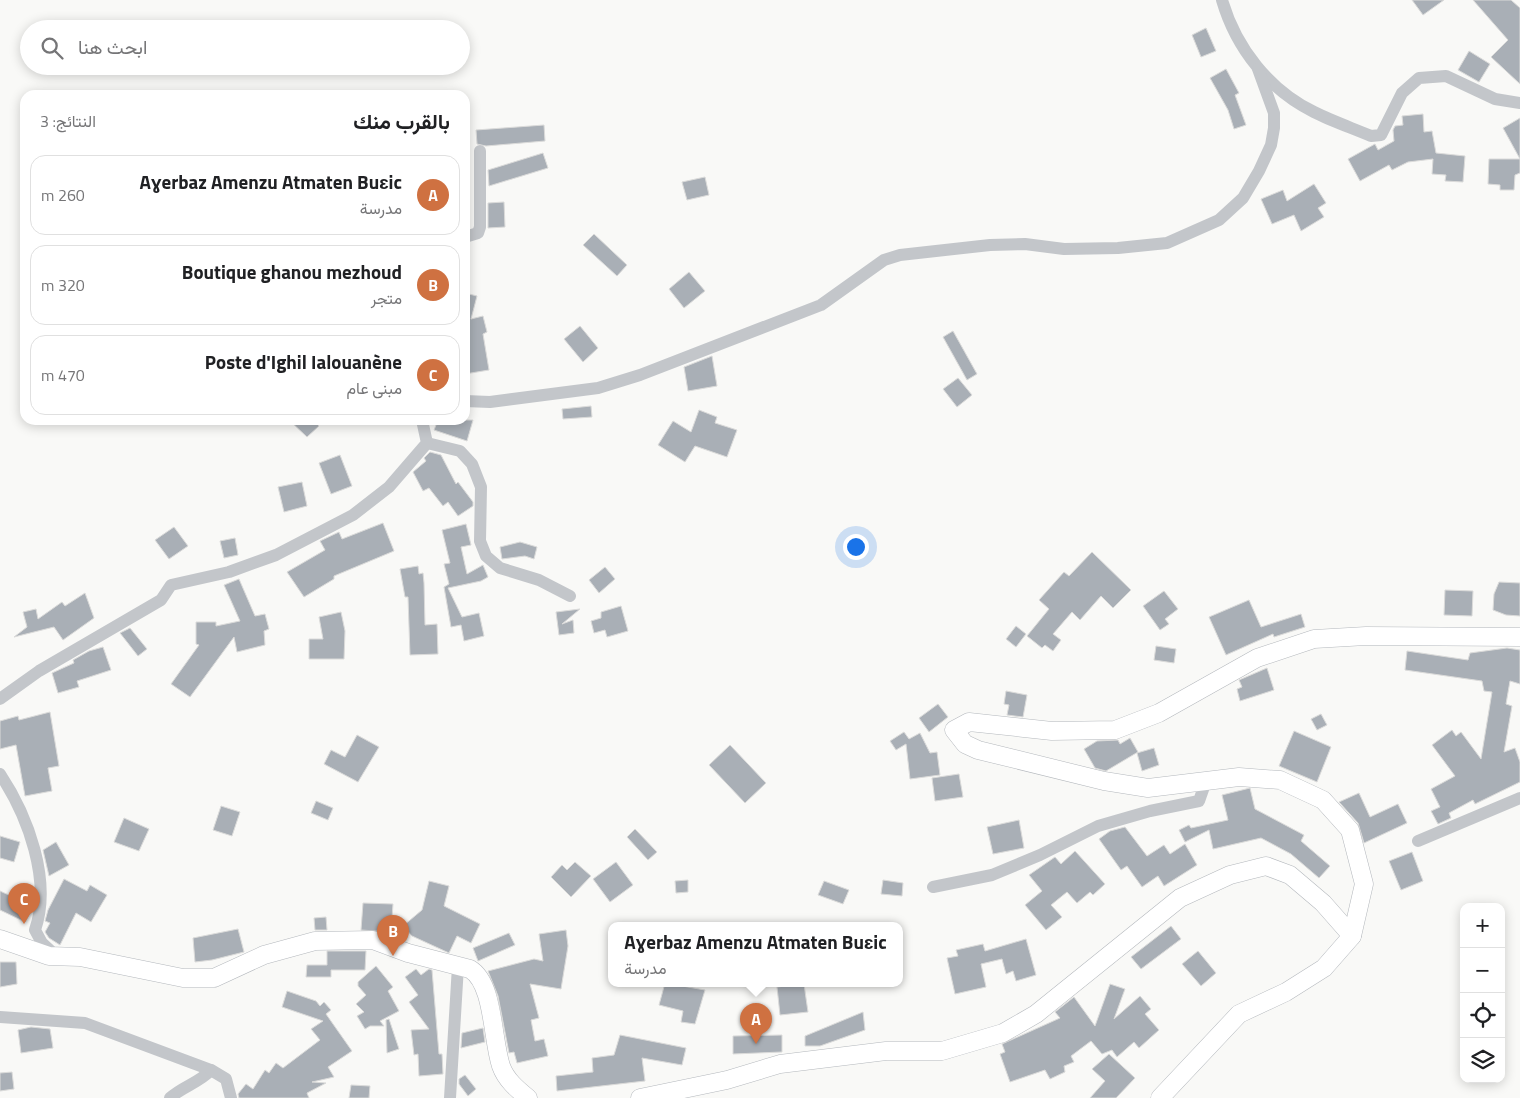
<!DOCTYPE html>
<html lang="ar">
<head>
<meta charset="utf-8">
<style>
	:root { --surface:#fff; --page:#f6f6f6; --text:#202124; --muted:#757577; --line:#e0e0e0; --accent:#cf7141 }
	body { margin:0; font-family:"Titillium Web",Vazirmatn,sans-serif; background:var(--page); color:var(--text); direction:rtl }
	.controls { position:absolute; right:15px; bottom:15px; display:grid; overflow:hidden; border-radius:10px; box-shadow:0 2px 12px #0003 }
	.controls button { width:45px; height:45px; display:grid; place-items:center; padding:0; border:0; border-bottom:1px solid var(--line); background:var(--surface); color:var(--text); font:25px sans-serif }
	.you { position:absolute; left:855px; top:546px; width:18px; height:18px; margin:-12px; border:4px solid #fff; border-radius:50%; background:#1a73e8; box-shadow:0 0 0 8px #1a73e833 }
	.badge { display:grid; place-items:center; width:32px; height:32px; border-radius:50%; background:var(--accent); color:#fff; font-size:16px; font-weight:700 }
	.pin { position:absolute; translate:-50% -41px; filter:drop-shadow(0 1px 2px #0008) }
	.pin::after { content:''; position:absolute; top:26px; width:18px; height:15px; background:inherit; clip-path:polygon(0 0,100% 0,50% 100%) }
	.popup { position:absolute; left:608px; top:922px; width:295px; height:65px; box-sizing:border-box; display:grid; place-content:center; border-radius:10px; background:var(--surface); filter:drop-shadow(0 1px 4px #0005); font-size:16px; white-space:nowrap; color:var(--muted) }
	.popup b { font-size:19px; color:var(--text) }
	.popup::after { content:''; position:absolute; left:50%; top:100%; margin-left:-10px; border:10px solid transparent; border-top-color:var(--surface) }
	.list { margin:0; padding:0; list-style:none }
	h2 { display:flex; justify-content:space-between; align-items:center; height:65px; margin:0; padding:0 20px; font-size:21px }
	h2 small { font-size:16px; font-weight:400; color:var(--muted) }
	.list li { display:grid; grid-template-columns:32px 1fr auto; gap:15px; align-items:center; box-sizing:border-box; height:80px; margin:0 10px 10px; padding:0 10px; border:1px solid var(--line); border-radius:15px }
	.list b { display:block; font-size:19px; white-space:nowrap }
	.list p { margin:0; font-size:16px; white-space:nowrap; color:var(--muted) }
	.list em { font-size:16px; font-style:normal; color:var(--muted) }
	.icon { flex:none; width:28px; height:28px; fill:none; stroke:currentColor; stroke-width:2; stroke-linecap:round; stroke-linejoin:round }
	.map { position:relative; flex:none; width:1520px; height:1098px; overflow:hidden; direction:ltr }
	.search { position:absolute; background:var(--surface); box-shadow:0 2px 12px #0003; left:20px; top:20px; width:450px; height:55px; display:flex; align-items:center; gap:12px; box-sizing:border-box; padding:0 18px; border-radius:28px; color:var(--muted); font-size:19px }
	.panel { position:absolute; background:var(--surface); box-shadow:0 2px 12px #0003; left:20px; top:90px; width:450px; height:335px; border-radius:15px; direction:rtl }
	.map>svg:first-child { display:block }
	.building { fill:#a9afb6; stroke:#dbdbda }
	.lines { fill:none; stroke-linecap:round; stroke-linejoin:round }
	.secondary-casing { stroke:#b4b8bd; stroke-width:19 }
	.street { stroke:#c3c6ca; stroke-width:12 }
	.secondary { stroke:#fff; stroke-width:18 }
</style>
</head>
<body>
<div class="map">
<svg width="1520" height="1098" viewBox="0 0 1520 1098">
	<rect width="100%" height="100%" fill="#f9f9f7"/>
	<g class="building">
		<polygon points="1412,0 1444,0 1423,15"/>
		<polygon points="1473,0 1511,0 1520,8 1520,84 1491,57 1508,40"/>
		<polygon points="1206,28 1216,51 1201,57 1192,35"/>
		<polygon points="1469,51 1490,64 1479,82 1458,70"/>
		<polygon points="1226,69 1239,93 1235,95 1246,125 1234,129 1228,110 1210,78"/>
		<polygon points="1423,114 1424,132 1432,131 1436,153 1465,156 1463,182 1445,181 1446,175 1432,174 1433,159 1408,162 1392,170 1389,165 1360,181 1348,159 1375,144 1378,150 1394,141 1393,130 1395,126 1403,125 1402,116"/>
		<polygon points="1520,118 1520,159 1503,128"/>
		<polygon points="544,125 545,141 486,146 477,144 476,130"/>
		<polygon points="543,153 548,168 489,186 488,170"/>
		<polygon points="1489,159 1520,159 1520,173 1515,175 1514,190 1500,190 1500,185 1488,184"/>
		<polygon points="705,177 709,195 687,200 682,182"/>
		<polygon points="1314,184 1326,203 1318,208 1324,217 1301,231 1294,215 1272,224 1261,199 1283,190 1287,201"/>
		<polygon points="504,202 505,227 488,228 488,203"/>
		<polygon points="594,234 627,265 617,276 583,245"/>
		<polygon points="689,272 705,291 684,308 669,289"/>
		<polygon points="465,293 477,296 471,319 483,316 487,332 483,334 489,370 465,374"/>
		<polygon points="580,326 598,348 583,362 564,339"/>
		<polygon points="953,331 977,374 967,380 943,337"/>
		<polygon points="712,356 717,386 688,391 684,367"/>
		<polygon points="958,378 972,395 957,407 943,389"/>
		<polygon points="591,406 592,417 563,419 562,409"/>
		<polygon points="699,410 717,417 715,423 737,430 727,457 695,446 685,462 658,445 673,421 691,432"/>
		<polygon points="289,420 313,420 319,426 307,437"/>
		<polygon points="438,420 473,420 467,441 434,430"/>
		<polygon points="430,452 441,455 456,484 458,482 473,502 473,506 458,516 448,502 443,506 429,488 423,491 413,472 426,461 424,458"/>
		<polygon points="340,455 352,486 331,494 319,463"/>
		<polygon points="302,482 307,506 284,512 278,487"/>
		<polygon points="383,523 394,551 334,576 334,579 304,597 287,572 325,550 320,541 339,532 342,539"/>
		<polygon points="466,524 471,545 461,547 467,574 483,565 488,577 481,581 448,588 462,617 479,613 484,636 464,641 461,625 451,627 444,587 449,584 444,564 450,563 442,530"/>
		<polygon points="174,527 188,546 169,559 155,540"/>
		<polygon points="235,538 238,555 224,558 220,541"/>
		<polygon points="520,542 537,547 534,559 525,556 502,559 500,547"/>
		<polygon points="1092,552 1131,590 1113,608 1101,596 1080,620 1072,612 1053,634 1061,640 1053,651 1045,645 1042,648 1027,636 1049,609 1039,600 1064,572 1069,576"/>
		<polygon points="418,566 419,574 423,573 424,583 425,625 437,624 438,654 410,655 408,597 405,597 400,569"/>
		<polygon points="605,567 615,579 599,593 589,580"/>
		<polygon points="239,579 255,616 265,614 269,629 264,631 265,645 237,652 234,637 190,697 171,684 199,645 196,644 196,622 216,622 216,626 240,621 224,585"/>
		<polygon points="1499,582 1520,583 1520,616 1506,615 1493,610 1494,594"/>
		<polygon points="1445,590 1473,591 1472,616 1444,615"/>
		<polygon points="1164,591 1178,609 1165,619 1169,624 1160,630 1143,606"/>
		<polygon points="85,593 94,618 63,640 54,627 14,637 27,627 23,612 36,609 38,619 62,602 65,606"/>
		<polygon points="1249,600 1261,627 1301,614 1305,627 1274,637 1273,634 1226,655 1209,617"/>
		<polygon points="621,606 628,631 607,637 605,630 594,633 591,621 601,618 601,612"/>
		<polygon points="580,609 562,624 573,620 574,633 559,635 556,612"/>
		<polygon points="341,612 345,631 344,659 309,659 309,639 323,639 319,617"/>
		<polygon points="1016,626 1026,634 1016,647 1006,639"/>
		<polygon points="130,628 147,649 138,656 120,633"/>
		<polygon points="1156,646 1176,649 1174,663 1154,660"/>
		<polygon points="103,647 111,670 77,681 79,687 58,693 52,673 74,663 73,660 89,651"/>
		<polygon points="1507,648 1520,650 1520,684 1510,681 1506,704 1512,706 1504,752 1515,748 1520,762 1520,782 1475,804 1473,800 1449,813 1451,818 1438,824 1431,811 1440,807 1431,789 1455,776 1432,745 1452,730 1456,736 1461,732 1481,759 1492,692 1484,691 1482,681 1405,670 1407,651 1468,660 1470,653"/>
		<polygon points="1267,668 1274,690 1240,701 1237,689 1242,687 1239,680"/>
		<polygon points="1006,691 1027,695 1023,717 1007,715 1009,705 1004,704"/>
		<polygon points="938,704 948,717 929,732 919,718"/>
		<polygon points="50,712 59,766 48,768 52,791 25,796 16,745 0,749 0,721 18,716 19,720"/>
		<polygon points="1321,714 1327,725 1317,730 1311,719"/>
		<polygon points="1294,731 1331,747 1317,782 1279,766"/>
		<polygon points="904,732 909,739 920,733 930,753 937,752 940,775 910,779 906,744 896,750 890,741"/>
		<polygon points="357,735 379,747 358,782 324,764 331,750 345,757"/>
		<polygon points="1130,738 1138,752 1106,771 1095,768 1084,749 1097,741 1118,740 1120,744"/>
		<polygon points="730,745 766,783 745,803 709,765"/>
		<polygon points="1154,748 1159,765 1142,771 1137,753"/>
		<polygon points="959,774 963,797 935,801 932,778"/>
		<polygon points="1250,788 1255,809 1304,835 1301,841 1330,866 1319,878 1291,854 1261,838 1213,849 1209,830 1185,842 1179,830 1189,825 1191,828 1228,820 1222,795"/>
		<polygon points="1359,793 1370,817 1398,804 1407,823 1364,843 1358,823 1339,802"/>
		<polygon points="316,801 333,808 328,820 311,813"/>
		<polygon points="221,806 240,812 232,836 213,830"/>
		<polygon points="124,818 149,829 139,851 114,842"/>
		<polygon points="1019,820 1024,848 993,854 987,827"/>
		<polygon points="1125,827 1147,856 1164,845 1170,854 1185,844 1197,865 1164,886 1158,876 1142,887 1127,866 1121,870 1099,839 1110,831"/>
		<polygon points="635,829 657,852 648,860 627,837"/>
		<polygon points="0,836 20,842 14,862 0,858"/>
		<polygon points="56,842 69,865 49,876 43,850"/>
		<polygon points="1075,851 1105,884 1093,895 1090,892 1077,903 1067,892 1051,905 1062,917 1046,930 1025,905 1042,891 1029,875 1055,857 1061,864"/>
		<polygon points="1412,852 1423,881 1401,890 1389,861"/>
		<polygon points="575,862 591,876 571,897 551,877 562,865 567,870"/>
		<polygon points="616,862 633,885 610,902 593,879"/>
		<polygon points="64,879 87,891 90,885 107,895 91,922 76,913 60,945 49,938 45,932 50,923 45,921 48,910"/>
		<polygon points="688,880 688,892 676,893 675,881"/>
		<polygon points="883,880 903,883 902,896 881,894"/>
		<polygon points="429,881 449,886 444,906 480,924 471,943 457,936 449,953 412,936 403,926 422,910"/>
		<polygon points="824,881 849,890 843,904 818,895"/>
		<polygon points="0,891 22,901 21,904 32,909 25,922 0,910"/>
		<polygon points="363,903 393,904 391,932 361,930"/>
		<polygon points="326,917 327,930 315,930 314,918"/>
		<polygon points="1171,926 1181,939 1141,969 1131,957"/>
		<polygon points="238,929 244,952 212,960 195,962 193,938"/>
		<polygon points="566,930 568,946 561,989 530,984 539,1018 531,1020 535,1041 544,1039 548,1056 517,1063 514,1052 509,1053 498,996 488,971 534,959 543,961 539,934"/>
		<polygon points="509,933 515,945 478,961 473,948"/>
		<polygon points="1026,939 1036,975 1016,981 1013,971 1006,974 1002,959 981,964 986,987 955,994 947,958 958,956 956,950 983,944 985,951"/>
		<polygon points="327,951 366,951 365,970 331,970 331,977 306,977 307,965 327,965"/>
		<polygon points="1198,951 1216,973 1201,986 1182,964"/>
		<polygon points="0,962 16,962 17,984 0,987"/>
		<polygon points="376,966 393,987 388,991 399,1011 380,1021 384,1026 370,1026 365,1029 357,1016 364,1012 356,1004 366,995 358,986 358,982"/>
		<polygon points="416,969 421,975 429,969 432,970 439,1054 442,1054 443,1074 419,1076 418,1054 414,1055 411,1030 429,1029 409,1002 418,995 405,977"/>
		<polygon points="665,983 705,990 695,1024 681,1022 683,1011 659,1005"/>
		<polygon points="804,984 808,1012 780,1015 777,987"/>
		<polygon points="1110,984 1125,989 1114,1019 1140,996 1151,1009 1145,1014 1159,1030 1139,1048 1134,1042 1117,1057 1112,1050 1102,1054 1091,1041 1071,1056 1074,1062 1064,1066 1065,1072 1050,1079 1045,1070 1010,1082 1000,1054 1005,1052 1002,1044 1060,1018 1055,1012 1074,997 1095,1026"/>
		<polygon points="287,991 316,1001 320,1006 324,1002 331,1010 326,1014 352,1051 328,1067 334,1077 312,1082 326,1083 307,1093 309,1098 239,1098 238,1094 246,1084 253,1089 265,1070 269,1073 276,1063 283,1068 320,1040 311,1029 323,1021 282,1007"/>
		<polygon points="863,1012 865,1030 820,1046 805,1046 805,1036"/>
		<polygon points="389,1019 399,1049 387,1053 386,1020"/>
		<polygon points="31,1027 50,1029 53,1048 21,1053 18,1030"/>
		<polygon points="483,1028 485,1042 461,1048 462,1033"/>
		<polygon points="620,1035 686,1048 682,1065 642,1058 645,1081 557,1091 556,1076 593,1072 592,1058 614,1055"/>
		<polygon points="782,1035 782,1052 733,1054 733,1036"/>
		<polygon points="1109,1054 1135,1078 1116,1098 1090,1098 1105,1081 1092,1069"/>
		<polygon points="12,1072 14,1089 0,1091 0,1073"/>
		<polygon points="465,1075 476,1089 468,1096 459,1084 459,1079"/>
		<polygon points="351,1085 370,1086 369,1098 349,1098"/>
	</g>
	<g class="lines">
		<defs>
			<g id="secondary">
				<path d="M0,939L49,956L80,957L183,978H214L264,955L315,941L373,940L408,953L470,969C494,983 492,1039 501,1066C506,1080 517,1089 528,1098"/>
				<polyline points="640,1098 727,1080 780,1064 886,1051 942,1051 1003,1033 1036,1014 1180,898 1230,875 1266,866 1290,875 1323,903 1352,936"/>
				<polyline points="1160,1098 1239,1014 1286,992 1324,968 1352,936 1364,884 1350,830 1323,800 1280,780 1239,777 1148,788 1104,781 978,750 965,744 954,730 969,722 1052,731 1115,730 1159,713 1257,658 1314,639 1366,636 1520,637"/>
			</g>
		</defs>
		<use href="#secondary" class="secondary-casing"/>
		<g class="street">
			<path d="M1222,0C1236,48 1269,90 1314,112C1332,121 1352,128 1371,136L1381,135L1402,93L1419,78L1446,76L1495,99L1520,103"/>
			<polyline points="465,237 478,233 480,227 480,151"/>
			<polyline points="465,401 490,402 598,388 640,375 821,305 884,260 900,255 990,245 1025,244 1064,249 1118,248 1167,243 1219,220 1243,198 1259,171 1271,145 1274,128 1274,113 1258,69"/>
			<polyline points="427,443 460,451 472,464 481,487 480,541 486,556 500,568 539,580 570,596"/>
			<polyline points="0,699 39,671 161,600 171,585 229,572 276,555 353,515 389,487 427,443 422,420"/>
			<path d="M0,774C28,816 52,881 35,930L42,943L56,956"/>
			<polyline points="1418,841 1520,798"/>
			<polyline points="933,887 992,875 1040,855 1098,826 1150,811 1199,801 1206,781"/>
			<path d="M0,1017L85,1023L211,1070C199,1083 183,1086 170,1098"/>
			<polyline points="211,1070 226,1079 231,1098"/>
			<polyline points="450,1098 458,966"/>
		</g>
		<use href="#secondary" class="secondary"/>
	</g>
</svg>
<div class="controls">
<button>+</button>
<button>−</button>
<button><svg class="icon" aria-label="locate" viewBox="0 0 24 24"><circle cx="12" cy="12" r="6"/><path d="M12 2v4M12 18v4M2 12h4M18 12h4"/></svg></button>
<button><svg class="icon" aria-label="layers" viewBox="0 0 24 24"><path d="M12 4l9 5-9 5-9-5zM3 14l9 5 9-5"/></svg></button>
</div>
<div class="you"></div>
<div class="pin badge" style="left:756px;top:1044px">A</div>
<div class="popup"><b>Aɣerbaz Amenzu Atmaten Buɛic</b>مدرسة</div>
<div class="pin badge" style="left:393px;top:956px">B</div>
<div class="pin badge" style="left:24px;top:924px">C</div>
<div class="search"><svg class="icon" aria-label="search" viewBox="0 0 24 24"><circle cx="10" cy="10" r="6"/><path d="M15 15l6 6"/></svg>ابحث هنا</div>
<section class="panel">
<h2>بالقرب منك<small>النتائج: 3</small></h2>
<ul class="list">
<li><span class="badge">A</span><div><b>Aɣerbaz Amenzu Atmaten Buɛic</b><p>مدرسة</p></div><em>260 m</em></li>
<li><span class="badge">B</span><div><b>Boutique ghanou mezhoud</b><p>متجر</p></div><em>320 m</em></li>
<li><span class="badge">C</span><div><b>Poste d'Ighil Ialouanène</b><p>مبنى عام</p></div><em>470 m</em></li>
</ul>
</section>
</div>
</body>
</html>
